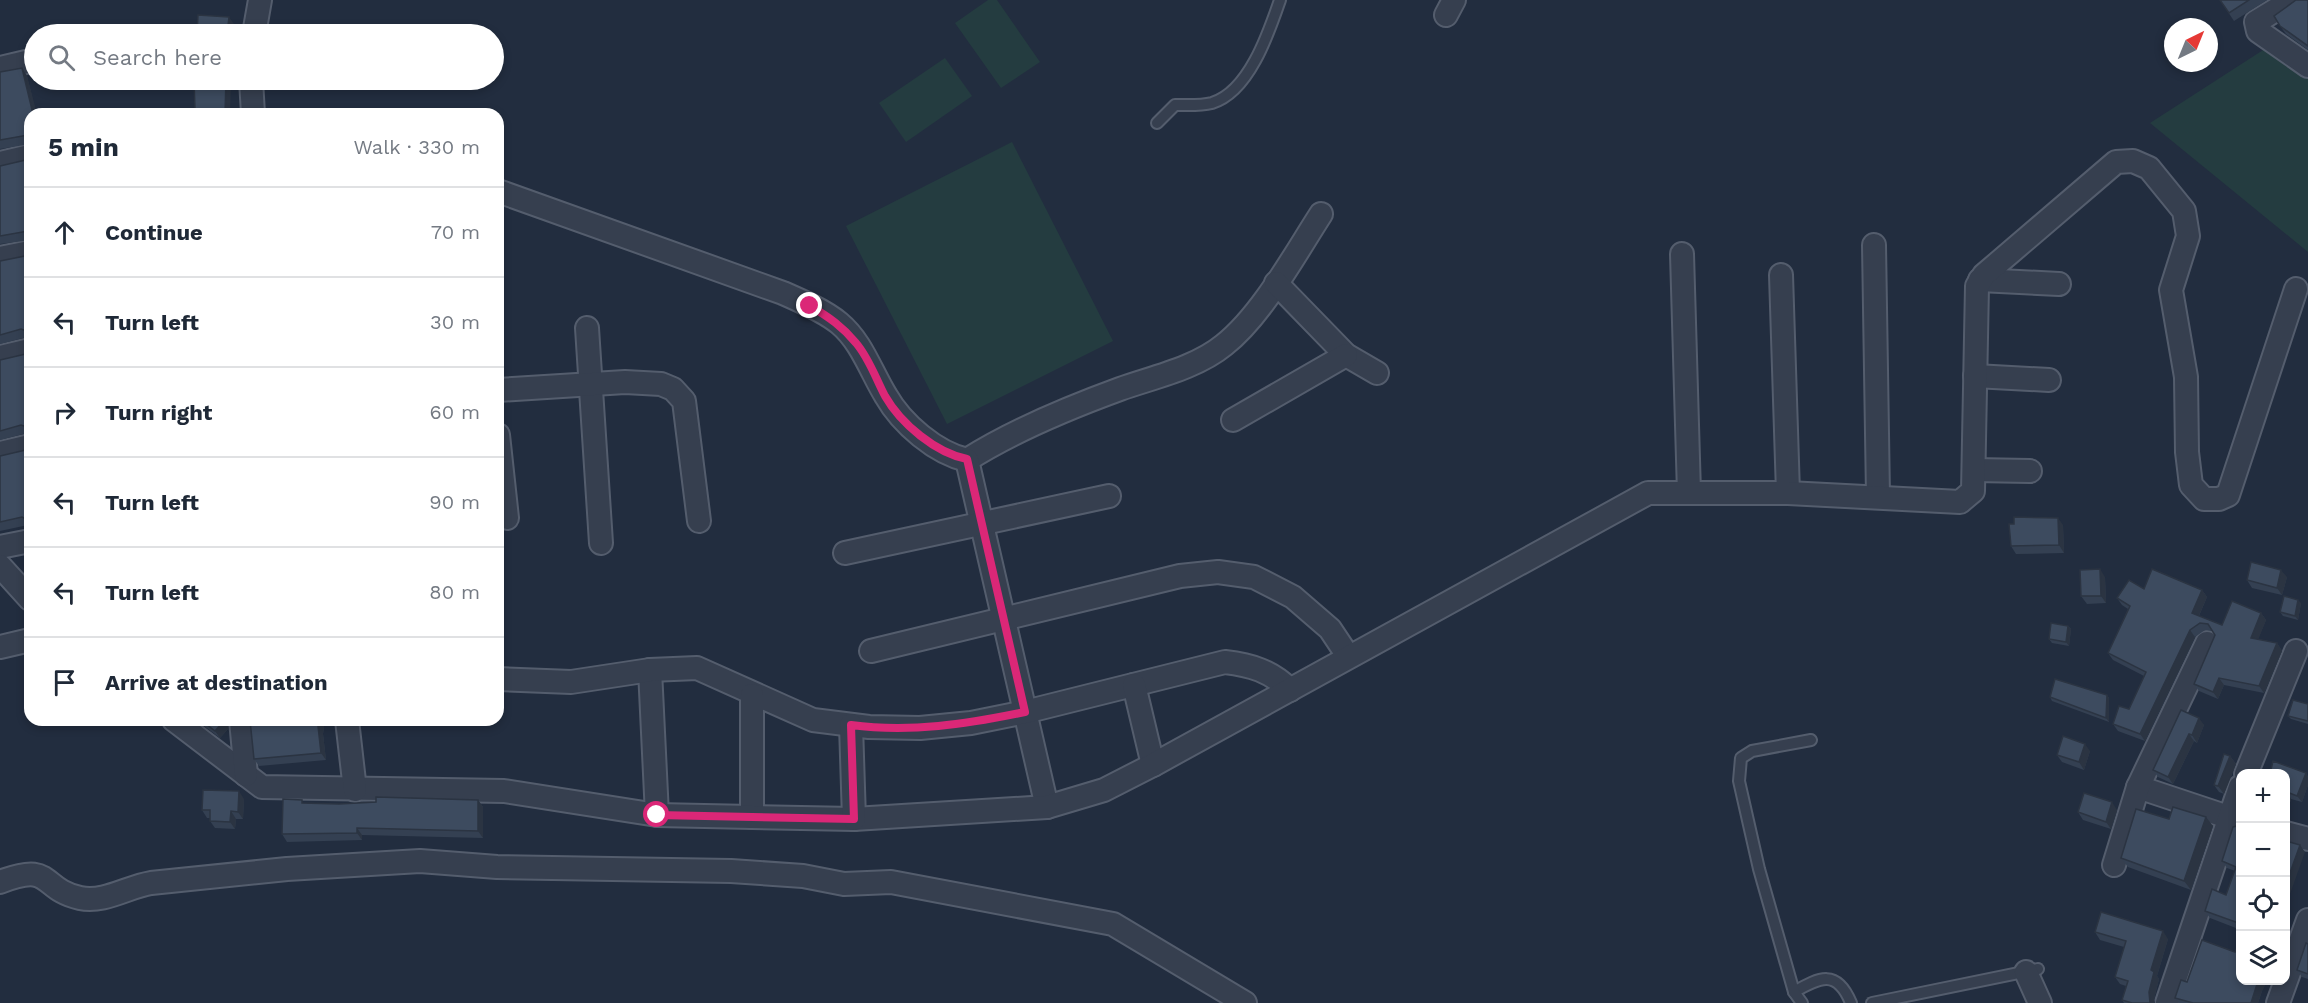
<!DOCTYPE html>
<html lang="en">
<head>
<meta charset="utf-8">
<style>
	:root { --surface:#fff; --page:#f6f6f7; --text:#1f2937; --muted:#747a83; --line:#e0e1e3 }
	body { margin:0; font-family:"Work Sans",sans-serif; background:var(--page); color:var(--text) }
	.controls { position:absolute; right:18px; bottom:18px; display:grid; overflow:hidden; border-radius:12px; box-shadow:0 3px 9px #0003 }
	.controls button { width:54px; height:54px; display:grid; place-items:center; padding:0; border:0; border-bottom:2px solid var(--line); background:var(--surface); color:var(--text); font:30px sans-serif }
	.compass { position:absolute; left:2164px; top:18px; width:54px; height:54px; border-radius:50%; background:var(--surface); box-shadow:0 3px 9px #0003; rotate:43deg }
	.stop { position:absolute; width:18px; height:18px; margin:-14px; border:4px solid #db2777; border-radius:50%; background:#fff }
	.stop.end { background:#db2777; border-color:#fff; box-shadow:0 2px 6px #0008 }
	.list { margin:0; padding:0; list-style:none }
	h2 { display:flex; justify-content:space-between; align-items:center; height:78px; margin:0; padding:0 24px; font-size:26px }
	h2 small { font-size:20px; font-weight:400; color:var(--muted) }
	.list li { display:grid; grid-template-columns:39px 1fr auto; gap:18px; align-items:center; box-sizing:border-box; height:90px; padding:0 24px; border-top:2px solid var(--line) }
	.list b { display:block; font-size:22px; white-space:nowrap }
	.list em { font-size:20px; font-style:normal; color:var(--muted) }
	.icon { flex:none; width:33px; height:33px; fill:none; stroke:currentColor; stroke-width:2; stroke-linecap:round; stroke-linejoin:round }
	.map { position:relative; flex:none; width:2308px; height:1003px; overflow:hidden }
	.search { position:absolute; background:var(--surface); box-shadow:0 3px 9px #0003; left:24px; top:24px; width:480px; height:66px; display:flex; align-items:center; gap:15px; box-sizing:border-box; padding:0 21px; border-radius:33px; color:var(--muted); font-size:22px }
	.panel { position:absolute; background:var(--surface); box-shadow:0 3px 9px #0003; left:24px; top:108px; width:480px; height:618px; border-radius:18px }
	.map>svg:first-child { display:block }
	.green { fill:#243c40 }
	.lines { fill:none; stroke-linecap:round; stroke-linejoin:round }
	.service-casing { stroke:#545d6d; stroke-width:14 }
	.minor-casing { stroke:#545d6d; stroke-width:26 }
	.service { stroke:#363f4f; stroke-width:10 }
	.minor { stroke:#363f4f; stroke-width:22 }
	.wall { fill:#344052 }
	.shaded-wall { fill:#2b3442 }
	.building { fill:#3d4b5f; stroke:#2b3442; stroke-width:1.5 }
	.route { stroke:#db2777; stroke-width:8 }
</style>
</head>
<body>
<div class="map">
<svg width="2308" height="1003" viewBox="0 0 2308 1003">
	<rect width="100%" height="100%" fill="#222d3f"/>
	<g class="green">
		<polygon points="988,0 997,0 1040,62 1001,88 955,23"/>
		<polygon points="2274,43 2308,69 2308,252 2150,123"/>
		<polygon points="945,58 972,96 906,142 879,103"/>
		<polygon points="1012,142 1113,341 947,424 846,226"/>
	</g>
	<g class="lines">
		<defs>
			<g id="service">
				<path d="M1157,123L1175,105C1187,105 1200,106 1212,103C1249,92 1269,32 1280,0"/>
				<path d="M1794,992C1820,977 1837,969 1851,1003"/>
				<polyline points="1802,1003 1794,992 1759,869 1739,781 1741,758 1752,751 1811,740"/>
				<polyline points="1872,1003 2038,969"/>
			</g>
			<g id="minor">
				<polyline points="2292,0 2256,22 2258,31 2308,66"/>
				<polyline points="1446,15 1454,0"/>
				<polyline points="254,34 260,0"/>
				<polyline points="0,68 26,62"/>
				<polyline points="251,80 253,114"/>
				<polyline points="0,163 30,156"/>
				<path d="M498,191L783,293C801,301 823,310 839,323C862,342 871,372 886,396C902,424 936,453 967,460C1014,430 1068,408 1120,389C1154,377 1196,368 1224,345C1262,315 1295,254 1321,214"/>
				<polyline points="1874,245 1878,496"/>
				<polyline points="1682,254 1689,493"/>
				<polyline points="0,258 30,252"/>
				<polyline points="1781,275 1788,493"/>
				<polyline points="1980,280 2059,284"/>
				<polyline points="1276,283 1346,355 1377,373"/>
				<polyline points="587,328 601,543"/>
				<polyline points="0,357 30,350"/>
				<polyline points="1975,376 2049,380"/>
				<polyline points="498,390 625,382 661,384 673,389 684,401 699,521"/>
				<polyline points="1233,420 1346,355"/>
				<polyline points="498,435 507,518"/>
				<polyline points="0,453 30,446"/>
				<polyline points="967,460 1047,807"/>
				<polyline points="1974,470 2030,471"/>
				<polyline points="0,547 30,541"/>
				<polyline points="845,553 1109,496"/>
				<polyline points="0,566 30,599"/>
				<polyline points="0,647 30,640"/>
				<polyline points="871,651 1180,576 1218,572 1254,577 1293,597 1330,629 1348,656"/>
				<polyline points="650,670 657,815"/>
				<path d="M498,679L571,682L650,670L697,668L813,720L869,727L920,728L971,723L1025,712L1225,662C1251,665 1271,671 1290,690"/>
				<polyline points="1134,685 1153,765"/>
				<polyline points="752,695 752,817"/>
				<polyline points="174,720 262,787 504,791 657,815 854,819 1047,807 1104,790 1153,765 1648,493 1788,493 1960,502 1973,491 1977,286 1984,275 2116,162 2133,161 2149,168 2184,211 2188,236 2171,290 2186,377 2187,452 2191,485 2204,499 2219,499 2228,495 2296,289"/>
				<polyline points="241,720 246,775"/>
				<polyline points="347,720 355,790"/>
				<polyline points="851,725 854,819"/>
				<polyline points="2246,774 2296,651"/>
				<polyline points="2138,787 2240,821"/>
				<polyline points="2286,833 2308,839"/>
				<polyline points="2114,865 2138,787 2207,643"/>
				<path d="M0,882C54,861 39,889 80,898C105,903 127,887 151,883L287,869L420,861L497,867L731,871L803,876L844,884L891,882L1113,924L1245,1003"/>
				<polyline points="2026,972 2040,1003"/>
				<polyline points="2167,1003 2240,787"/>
				<polyline points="2278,1003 2308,920"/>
			</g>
		</defs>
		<use href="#service" class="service-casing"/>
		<use href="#minor" class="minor-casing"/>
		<use href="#service" class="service"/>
		<use href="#minor" class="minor"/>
	</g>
	<g class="wall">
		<polygon points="2220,0 2267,0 2234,21"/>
		<polygon points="2308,0 2308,50 2286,34 2280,26"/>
		<polygon points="22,68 27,76 36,113 30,114 30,144 0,149 0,72"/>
		<polygon points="30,159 30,240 0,244 0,166"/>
		<polygon points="30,255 30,338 27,337 0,344 0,261"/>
		<polygon points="30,353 30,434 27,433 0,440 0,360"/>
		<polygon points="30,449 30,526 28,525 0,531 0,456"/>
		<polygon points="2063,525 2064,553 2016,554 2011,546"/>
		<polygon points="2105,577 2106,603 2087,604 2081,596"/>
		<polygon points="2287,577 2282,595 2252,588 2247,580"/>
		<polygon points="2144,589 2202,590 2207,597 2199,616 2222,625 2261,613 2266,620 2258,639 2277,643 2282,651 2264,693 2224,685 2218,699 2199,691 2194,684 2215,635 2213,631 2205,630 2195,637 2145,741 2118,731 2113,724 2129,709 2144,676 2113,660 2108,653 2128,609 2122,605 2117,598"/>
		<polygon points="2301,603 2298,620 2283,616 2280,612"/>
		<polygon points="2068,626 2071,629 2069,646 2052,643 2049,639"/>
		<polygon points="2107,695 2109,698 2109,722 2052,701 2050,697"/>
		<polygon points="2308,704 2308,724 2291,719 2288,716"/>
		<polygon points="2181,710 2204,725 2197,743 2194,741 2173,784 2158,777 2153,770"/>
		<polygon points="196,720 224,720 228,725 228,729 220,738"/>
		<polygon points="250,720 325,720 323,734 326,760 259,766 254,759"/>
		<polygon points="2090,751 2084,770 2062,762 2057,755"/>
		<polygon points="2230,756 2236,764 2224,794 2219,792 2214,785"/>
		<polygon points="2306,773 2308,777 2308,785 2302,802 2291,799 2286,816 2286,774"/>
		<polygon points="244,799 243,819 236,819 235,829 215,828 210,821 210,818 207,818 202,810"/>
		<polygon points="478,800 483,807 483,838 362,835 362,840 287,842 282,834 305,803 339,804"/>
		<polygon points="2117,810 2111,829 2083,820 2078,812"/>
		<polygon points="2169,819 2213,826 2191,890 2128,867 2121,858"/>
		<polygon points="2241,825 2241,930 2210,918 2205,911 2226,895 2235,871 2227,868 2222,861"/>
		<polygon points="2095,932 2168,939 2157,976 2159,979 2154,999 2155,1003 2124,1003 2122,1000 2126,986 2120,984 2115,977 2124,947 2100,940"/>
		<polygon points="2308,944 2308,979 2302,977 2297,970"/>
		<polygon points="2235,952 2241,981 2267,981 2262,991 2258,1003 2179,1003 2175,998 2187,982"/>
	</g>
	<g class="shaded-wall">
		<polygon points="229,17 234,24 233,34 227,34"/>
		<polygon points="22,68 27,76 37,114 33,114"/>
		<polygon points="226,80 230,80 231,81 230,114 225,114"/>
		<polygon points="2058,518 2063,525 2064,553 2059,545"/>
		<polygon points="2100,569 2105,577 2106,603 2101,596"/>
		<polygon points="2281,570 2287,577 2282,595 2277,588"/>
		<polygon points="2202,590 2207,597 2197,620 2192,613"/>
		<polygon points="2298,600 2301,603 2298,620 2295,616"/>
		<polygon points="2261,613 2266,620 2256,645 2251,638"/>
		<polygon points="2068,626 2071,629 2069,646 2066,642"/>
		<polygon points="2190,630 2195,637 2145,741 2140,734"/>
		<polygon points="2277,643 2282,651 2264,693 2259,686"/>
		<polygon points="2219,678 2224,685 2218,699 2213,692"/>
		<polygon points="2107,695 2109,698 2109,722 2106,718"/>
		<polygon points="2199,718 2204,725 2197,743 2192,735"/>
		<polygon points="223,720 224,720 228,725 228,729 220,738 215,731"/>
		<polygon points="319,720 325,720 323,734 326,760 321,753 318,726"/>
		<polygon points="2189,734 2194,741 2173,784 2168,777"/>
		<polygon points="2085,744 2090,751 2084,770 2079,762"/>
		<polygon points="2230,756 2236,764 2224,794 2218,786"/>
		<polygon points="2306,773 2308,777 2308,785 2302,802 2297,796"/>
		<polygon points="239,791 244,799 243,819 238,812"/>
		<polygon points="2287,792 2291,799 2286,816 2286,796"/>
		<polygon points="478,800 483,807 483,838 478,831"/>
		<polygon points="2112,802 2117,810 2111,829 2106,822"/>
		<polygon points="231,811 236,819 235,829 230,822"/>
		<polygon points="2206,817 2213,826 2191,890 2184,881"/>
		<polygon points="357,828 362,835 362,840 357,833"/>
		<polygon points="2300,845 2305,852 2290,894 2286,888 2286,884"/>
		<polygon points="2286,921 2290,928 2286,942"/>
		<polygon points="2163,931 2168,939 2157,976 2159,979 2154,999 2155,1003 2150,1003 2149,992 2151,970"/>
		<polygon points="2258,981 2267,981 2262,991 2258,1003 2251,1003"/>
	</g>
	<g class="building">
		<polygon points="2220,0 2249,0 2229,13"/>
		<polygon points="2296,0 2308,0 2308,46 2280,26 2274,16"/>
		<polygon points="198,15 229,17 227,34 197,34"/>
		<polygon points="22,68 33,114 39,112 40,114 30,114 30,137 28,135 0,140 0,72"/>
		<polygon points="194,80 226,80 225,114 197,114 197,110 195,110"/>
		<polygon points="30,159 30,233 28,231 0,236 0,166"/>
		<polygon points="30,255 30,332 21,329 0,335 0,261"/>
		<polygon points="30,353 30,428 21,425 0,431 0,360"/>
		<polygon points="30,449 30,521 22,517 0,522 0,456"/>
		<polygon points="2014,517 2058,518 2059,545 2011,546 2009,524 2014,524"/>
		<polygon points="2251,562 2281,570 2277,588 2247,580"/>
		<polygon points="2100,569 2101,596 2081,596 2080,570"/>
		<polygon points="2152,569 2202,590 2192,613 2222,625 2232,601 2261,613 2251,638 2277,643 2259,686 2219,678 2213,692 2194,684 2215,635 2208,624 2200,623 2190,630 2140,734 2113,724 2119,706 2129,709 2146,672 2108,653 2130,606 2117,598 2129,580 2144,589"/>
		<polygon points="2284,596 2298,600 2295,616 2280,612"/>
		<polygon points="2051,623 2068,626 2066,642 2049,639"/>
		<polygon points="2055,679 2107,695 2106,718 2050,697"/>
		<polygon points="2293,700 2308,704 2308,721 2288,716"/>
		<polygon points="2181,710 2199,718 2192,735 2189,734 2168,777 2153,770"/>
		<polygon points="201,720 223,720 223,722 215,731"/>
		<polygon points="250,720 319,720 318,726 321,753 254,759"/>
		<polygon points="2063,736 2085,744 2079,762 2057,755"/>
		<polygon points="2224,754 2230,756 2218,786 2214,785"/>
		<polygon points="2273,761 2306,773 2297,796 2287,792 2286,796 2286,774 2270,774"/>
		<polygon points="203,790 239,791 238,812 231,811 230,822 210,821 210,810 202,810"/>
		<polygon points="2084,793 2112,802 2106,822 2078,812"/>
		<polygon points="376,797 478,800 478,831 357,828 357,833 282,834 283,799 302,800 302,803 339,804 376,802"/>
		<polygon points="2173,807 2206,817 2184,881 2121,858 2136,809 2169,819"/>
		<polygon points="2241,825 2241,924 2205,911 2212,889 2226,895 2236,867 2222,861 2233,827"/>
		<polygon points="2286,841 2300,845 2286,884"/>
		<polygon points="2101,912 2163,931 2151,970 2154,972 2149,992 2150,1003 2132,1003 2122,1000 2128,981 2115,977 2126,941 2095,932"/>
		<polygon points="2241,938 2241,981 2258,981 2251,1003 2193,1003 2175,998 2181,980 2187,982 2202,940 2235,952"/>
		<polygon points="2306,943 2308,944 2308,974 2297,970"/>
	</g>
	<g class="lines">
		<path class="route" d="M657,815L854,819L851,725C910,733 967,724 1025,712L967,459C936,453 901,424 885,396C876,379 869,358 856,343C843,327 829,317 810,306"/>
	</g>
</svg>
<div class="controls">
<button>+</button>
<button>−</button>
<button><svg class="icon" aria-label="locate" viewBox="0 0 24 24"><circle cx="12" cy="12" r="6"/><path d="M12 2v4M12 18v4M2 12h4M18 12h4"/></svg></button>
<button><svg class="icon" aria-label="layers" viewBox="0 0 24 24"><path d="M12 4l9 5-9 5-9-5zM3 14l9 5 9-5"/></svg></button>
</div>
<svg class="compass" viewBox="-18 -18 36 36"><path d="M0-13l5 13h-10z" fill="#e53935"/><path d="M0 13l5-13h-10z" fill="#747a83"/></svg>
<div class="stop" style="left:657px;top:815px"></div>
<div class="stop end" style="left:810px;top:306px"></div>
<div class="search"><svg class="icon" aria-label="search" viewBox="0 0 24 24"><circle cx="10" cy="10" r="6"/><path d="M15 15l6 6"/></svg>Search here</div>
<section class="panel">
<h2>5 min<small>Walk · 330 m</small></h2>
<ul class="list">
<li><svg class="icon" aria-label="ahead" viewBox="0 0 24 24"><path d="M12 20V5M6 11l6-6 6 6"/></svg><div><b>Continue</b></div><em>70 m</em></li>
<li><svg class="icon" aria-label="left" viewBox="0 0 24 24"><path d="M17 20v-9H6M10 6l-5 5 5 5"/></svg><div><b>Turn left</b></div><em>30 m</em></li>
<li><svg class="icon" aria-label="right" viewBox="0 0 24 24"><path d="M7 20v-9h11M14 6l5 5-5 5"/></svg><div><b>Turn right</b></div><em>60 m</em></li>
<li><svg class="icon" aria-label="left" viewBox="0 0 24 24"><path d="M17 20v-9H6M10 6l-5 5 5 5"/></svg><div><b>Turn left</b></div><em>90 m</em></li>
<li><svg class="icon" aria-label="left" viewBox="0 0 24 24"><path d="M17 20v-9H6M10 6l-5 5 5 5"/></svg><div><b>Turn left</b></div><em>80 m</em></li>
<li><svg class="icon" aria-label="arrive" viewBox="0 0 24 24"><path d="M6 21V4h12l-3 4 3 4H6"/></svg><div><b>Arrive at destination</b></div></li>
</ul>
</section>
</div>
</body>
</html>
